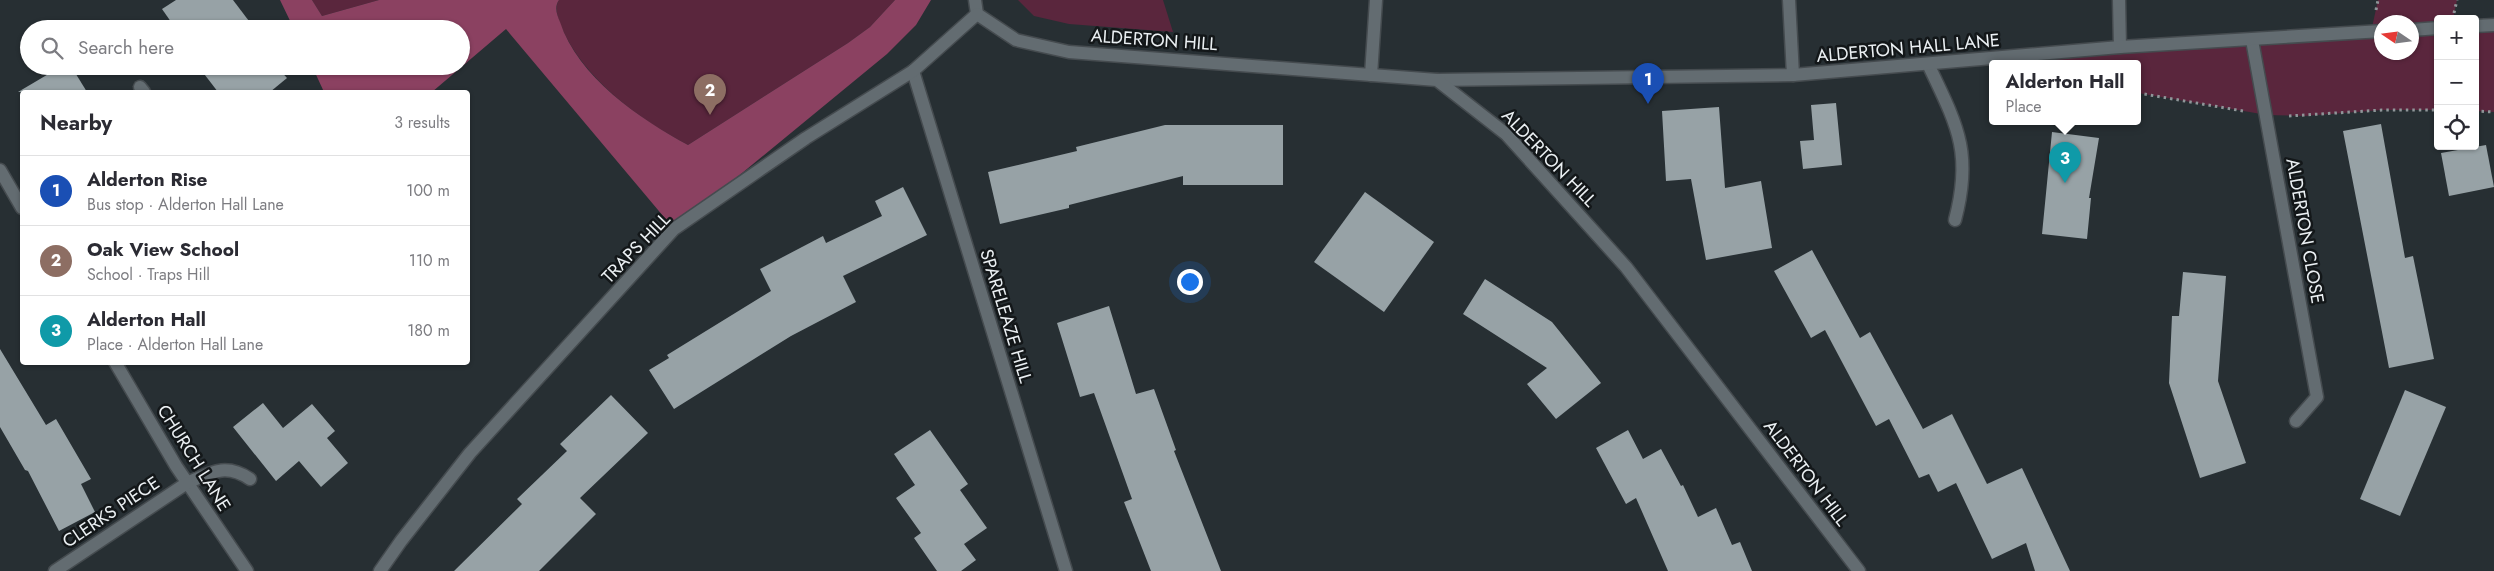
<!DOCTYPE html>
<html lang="en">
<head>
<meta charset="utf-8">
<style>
	:root { --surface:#fff; --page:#f2f2f3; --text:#2b2b33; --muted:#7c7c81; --line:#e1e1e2; --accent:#0b8043 }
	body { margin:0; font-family:Jost,sans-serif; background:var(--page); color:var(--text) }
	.controls { position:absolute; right:15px; top:15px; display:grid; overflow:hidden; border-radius:5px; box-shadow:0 1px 4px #0004 }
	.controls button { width:45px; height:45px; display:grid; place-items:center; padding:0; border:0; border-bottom:1px solid var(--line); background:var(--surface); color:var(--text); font:25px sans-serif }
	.compass { position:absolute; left:2374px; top:15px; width:45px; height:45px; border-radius:50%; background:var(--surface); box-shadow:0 1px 4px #0004; rotate:283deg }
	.you { position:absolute; left:1189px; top:281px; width:18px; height:18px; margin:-12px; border:4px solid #fff; border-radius:50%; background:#1a73e8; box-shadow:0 0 0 8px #1a73e833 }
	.badge { display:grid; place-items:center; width:32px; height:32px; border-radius:50%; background:var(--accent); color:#fff; font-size:16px; font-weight:700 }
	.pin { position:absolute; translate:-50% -41px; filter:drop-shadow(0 1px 2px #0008) }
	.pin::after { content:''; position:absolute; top:26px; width:18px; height:15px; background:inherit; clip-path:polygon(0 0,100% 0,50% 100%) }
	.popup { position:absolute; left:1989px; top:60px; width:152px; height:65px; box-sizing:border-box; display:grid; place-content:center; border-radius:5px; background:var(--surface); filter:drop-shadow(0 1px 4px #0005); font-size:16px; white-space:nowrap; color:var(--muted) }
	.popup b { font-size:19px; color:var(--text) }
	.popup::after { content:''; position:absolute; left:50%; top:100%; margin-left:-10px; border:10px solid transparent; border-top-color:var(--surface) }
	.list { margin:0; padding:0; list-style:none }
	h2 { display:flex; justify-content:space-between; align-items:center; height:65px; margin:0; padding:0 20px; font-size:21px }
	h2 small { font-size:16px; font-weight:400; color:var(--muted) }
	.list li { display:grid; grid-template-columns:32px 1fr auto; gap:15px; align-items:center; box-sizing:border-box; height:70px; padding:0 20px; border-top:1px solid var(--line) }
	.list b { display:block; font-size:19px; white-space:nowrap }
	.list p { margin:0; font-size:16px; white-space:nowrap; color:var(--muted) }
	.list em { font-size:16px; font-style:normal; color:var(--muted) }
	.icon { flex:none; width:28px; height:28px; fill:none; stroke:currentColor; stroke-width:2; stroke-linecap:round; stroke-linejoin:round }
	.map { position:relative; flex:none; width:2494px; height:571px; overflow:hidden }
	.search { position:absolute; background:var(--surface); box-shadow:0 1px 4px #0004; left:20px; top:20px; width:450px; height:55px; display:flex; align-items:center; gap:12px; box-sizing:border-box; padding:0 18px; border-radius:28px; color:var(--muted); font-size:19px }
	.panel { position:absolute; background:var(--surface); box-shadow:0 1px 4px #0004; left:20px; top:90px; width:450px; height:275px; border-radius:5px }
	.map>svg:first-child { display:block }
	.green { fill:#5a263d; fill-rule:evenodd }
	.forest { fill:#8b4161 }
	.building { fill:#97a2a6 }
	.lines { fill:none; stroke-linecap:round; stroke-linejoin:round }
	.service-casing { stroke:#454b4f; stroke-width:15 }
	.minor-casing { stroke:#454b4f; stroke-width:15 }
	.tertiary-casing { stroke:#454b4f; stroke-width:15 }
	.path { stroke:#8f9699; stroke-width:3; stroke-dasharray:2.5 4; stroke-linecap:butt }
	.service { stroke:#636c71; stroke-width:12 }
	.minor { stroke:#636c71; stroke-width:12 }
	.tertiary { stroke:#636c71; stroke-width:12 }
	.labels { text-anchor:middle; stroke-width:5; stroke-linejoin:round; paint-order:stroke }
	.street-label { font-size:18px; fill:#ebf0f3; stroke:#131719 }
</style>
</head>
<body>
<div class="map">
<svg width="2494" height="571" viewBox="0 0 2494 571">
	<rect width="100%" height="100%" fill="#272f33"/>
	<g class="green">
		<polygon points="312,0 379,0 322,16"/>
		<path d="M559,0H895L870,27L848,43L688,145C639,119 583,79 561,26C558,18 554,8 559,0Z"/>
		<polygon points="1018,0 1163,0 1173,32 1069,24 1034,16"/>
		<path d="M2378,0H2457L2453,19H2438V110H2382L2304,116L2267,115L2138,93V64H1992L1974,61L2371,32ZM2382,22H2412V52H2382Z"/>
		<polygon points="2494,25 2494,112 2475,111 2475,26"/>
	</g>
	<path class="forest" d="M280,0H312L322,16L379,0H559C554,7 557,15 560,22C578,77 640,119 688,145L848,43L870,27L895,0H931L916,25L887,54L674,229L506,29L432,92H324L312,66H461V29H294Z"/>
	<g class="building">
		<polygon points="176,0 233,0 255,29 176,29 162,9"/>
		<polygon points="62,66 71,66 87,92 18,92"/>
		<polygon points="198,66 276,66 287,78 270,92 218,92"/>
		<polygon points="1836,103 1842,165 1803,169 1800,141 1814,140 1811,105"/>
		<polygon points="1719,107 1725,188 1761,181 1772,248 1706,260 1691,179 1666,181 1662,111"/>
		<polygon points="2381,124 2405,258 2413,256 2434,359 2389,368 2343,131"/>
		<polygon points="1165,125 1283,125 1283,185 1183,185 1183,176 1069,205 1069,208 1000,224 988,172 1077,151 1076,147"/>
		<polygon points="2052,132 2099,138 2089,198 2091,198 2087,239 2042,234"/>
		<polygon points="2486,145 2494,187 2449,196 2441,153"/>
		<polygon points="903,187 927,235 843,276 856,302 791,336 674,409 649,370 669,358 667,355 771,291 760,269 823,236 826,243 882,216 875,201"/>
		<polygon points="1365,192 1434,242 1384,312 1314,262"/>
		<polygon points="1812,250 1860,338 1870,332 1923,429 1952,414 1987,484 2022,468 2070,571 2035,571 2026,543 1992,559 1956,483 1938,492 1929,474 1919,478 1889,419 1876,426 1825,330 1811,338 1774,271"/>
		<polygon points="2183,272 2226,276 2218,381 2246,463 2200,478 2169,383 2172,316 2179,316"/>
		<polygon points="1485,279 1552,322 1601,383 1556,419 1527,384 1547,368 1463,314"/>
		<polygon points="1109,306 1136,394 1154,389 1176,450 1174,451 1221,571 1151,571 1124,502 1132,499 1094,393 1080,397 1057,323"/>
		<polygon points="0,349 46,425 56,419 91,479 81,484 95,512 59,531 28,471 25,470 0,427"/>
		<polygon points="2405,390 2446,407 2400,516 2360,499"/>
		<polygon points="611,395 648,433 580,498 596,514 539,571 454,571 522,504 517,499 567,451 560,444"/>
		<polygon points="263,403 283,428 312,404 335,431 327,438 348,463 321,487 299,461 276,481 233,427"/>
		<polygon points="930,430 968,484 960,490 987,528 964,544 976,560 961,571 937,571 914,538 921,533 896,498 915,485 894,454"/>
		<polygon points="1628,430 1643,459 1661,449 1681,486 1683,485 1698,517 1716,508 1732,545 1740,542 1752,571 1668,571 1636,498 1626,504 1596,448"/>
	</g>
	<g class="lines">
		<defs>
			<g id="service">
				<path d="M1928,64C1957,125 1973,152 1955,220"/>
				<polyline points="1371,75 1376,0"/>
				<path d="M187,483C212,472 226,463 250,479"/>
			</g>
			<g id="minor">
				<polyline points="1789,0 1793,75"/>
				<polyline points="2119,0 2120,47"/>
				<polyline points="2475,26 2494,25"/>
				<polyline points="2412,30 2438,28"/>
				<polyline points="2252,40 2317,397 2296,421"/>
				<polyline points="913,71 1066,571"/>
				<polyline points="1437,80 1793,75 2120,47 2382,31"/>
				<polyline points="140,87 144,92"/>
				<polyline points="0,170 22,208"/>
				<polyline points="115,362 176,466 247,571"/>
				<polyline points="55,571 187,483"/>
			</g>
			<g id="tertiary">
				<polyline points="975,0 977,14"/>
				<polyline points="977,14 1016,40 1069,52 1437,80 1506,134 1626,267 1859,571"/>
				<polyline points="380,571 401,541 470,453 674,229 806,138 913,71 977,14"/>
			</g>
		</defs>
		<use href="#service" class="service-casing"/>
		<use href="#minor" class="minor-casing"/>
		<use href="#tertiary" class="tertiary-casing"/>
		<g class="path">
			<polyline points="2376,10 2378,0"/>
			<polyline points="2454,13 2457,0"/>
			<polyline points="2138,93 2243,111"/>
			<polyline points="2475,111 2494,112"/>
			<polyline points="2289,116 2382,110 2438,110"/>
		</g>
		<use href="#service" class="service"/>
		<use href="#minor" class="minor"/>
		<use href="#tertiary" class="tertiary"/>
	</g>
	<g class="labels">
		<g class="street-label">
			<text transform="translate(1154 40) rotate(4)" y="6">ALDERTON HILL</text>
			<text transform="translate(1908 48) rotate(-5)" y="6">ALDERTON HALL LANE</text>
			<text transform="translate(1549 158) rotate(46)" y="6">ALDERTON HILL</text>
			<text transform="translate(2305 231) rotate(80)" y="6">ALDERTON CLOSE</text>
			<text transform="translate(636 248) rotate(-46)" y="6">TRAPS HILL</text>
			<text transform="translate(1006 316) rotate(73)" y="6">SPARELEAZE HILL</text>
			<text transform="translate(194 458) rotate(58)" y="6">CHURCH LANE</text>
			<text transform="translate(1806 473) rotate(53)" y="6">ALDERTON HILL</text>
			<text transform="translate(111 512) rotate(-34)" y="6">CLERKS PIECE</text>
		</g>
	</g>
</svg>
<div class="controls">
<button>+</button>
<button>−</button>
<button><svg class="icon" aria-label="locate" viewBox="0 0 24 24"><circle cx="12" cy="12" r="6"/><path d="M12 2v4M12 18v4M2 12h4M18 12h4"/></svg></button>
</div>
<svg class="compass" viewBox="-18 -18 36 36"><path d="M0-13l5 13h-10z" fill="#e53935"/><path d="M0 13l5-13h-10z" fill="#7c7c81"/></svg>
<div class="you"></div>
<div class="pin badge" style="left:1648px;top:104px;background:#1a4fb4">1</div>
<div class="pin badge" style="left:710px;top:115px;background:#8d6e63">2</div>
<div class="pin badge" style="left:2065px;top:183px;background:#0f9aa8">3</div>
<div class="popup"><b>Alderton Hall</b>Place</div>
<div class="search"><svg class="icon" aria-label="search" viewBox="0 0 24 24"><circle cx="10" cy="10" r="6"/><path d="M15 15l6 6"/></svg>Search here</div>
<section class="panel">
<h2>Nearby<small>3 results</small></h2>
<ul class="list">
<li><span class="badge" style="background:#1a4fb4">1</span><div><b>Alderton Rise</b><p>Bus stop · Alderton Hall Lane</p></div><em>100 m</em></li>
<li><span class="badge" style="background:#8d6e63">2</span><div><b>Oak View School</b><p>School · Traps Hill</p></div><em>110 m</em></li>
<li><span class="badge" style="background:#0f9aa8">3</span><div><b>Alderton Hall</b><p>Place · Alderton Hall Lane</p></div><em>180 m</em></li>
</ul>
</section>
</div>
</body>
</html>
